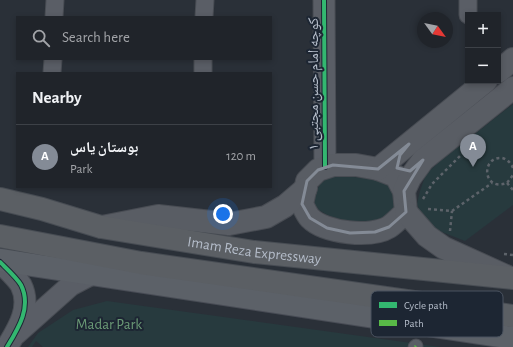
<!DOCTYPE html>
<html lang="en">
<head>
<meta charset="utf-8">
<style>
	:root { --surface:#20242a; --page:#282c32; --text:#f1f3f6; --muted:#a2a4a8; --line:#3d4147; --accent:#848b96 }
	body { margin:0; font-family:"Alegreya Sans","Noto Naskh Arabic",sans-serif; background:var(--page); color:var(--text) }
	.controls { position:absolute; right:12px; top:12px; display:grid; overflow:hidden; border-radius:0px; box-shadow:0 2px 6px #0003 }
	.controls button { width:36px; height:36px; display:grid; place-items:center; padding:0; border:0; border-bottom:1px solid var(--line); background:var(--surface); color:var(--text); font:20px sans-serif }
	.compass { position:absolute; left:417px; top:12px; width:36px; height:36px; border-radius:50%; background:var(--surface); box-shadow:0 2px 6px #0003; rotate:123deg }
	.you { position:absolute; left:223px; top:214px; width:14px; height:14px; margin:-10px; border:3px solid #fff; border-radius:50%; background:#1a73e8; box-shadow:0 0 0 6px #1a73e833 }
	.badge { display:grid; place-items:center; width:26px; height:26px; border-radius:50%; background:var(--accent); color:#fff; font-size:13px; font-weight:700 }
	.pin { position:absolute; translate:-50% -33px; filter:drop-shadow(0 1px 2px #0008) }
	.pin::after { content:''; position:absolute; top:21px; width:14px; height:12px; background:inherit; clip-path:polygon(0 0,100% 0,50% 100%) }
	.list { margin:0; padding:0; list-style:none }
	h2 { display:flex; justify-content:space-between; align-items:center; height:52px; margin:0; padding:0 16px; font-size:17px }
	h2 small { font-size:13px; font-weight:400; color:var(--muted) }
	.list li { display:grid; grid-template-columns:26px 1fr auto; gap:12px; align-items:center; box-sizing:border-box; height:64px; padding:0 16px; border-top:1px solid var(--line) }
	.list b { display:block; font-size:15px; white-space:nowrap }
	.list p { margin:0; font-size:13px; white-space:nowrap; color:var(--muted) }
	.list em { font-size:13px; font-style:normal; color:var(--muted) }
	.icon { flex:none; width:22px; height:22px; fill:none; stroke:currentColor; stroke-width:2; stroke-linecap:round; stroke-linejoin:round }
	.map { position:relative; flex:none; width:513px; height:347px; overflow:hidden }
	.search { position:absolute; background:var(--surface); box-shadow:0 2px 6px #0003; left:16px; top:16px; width:256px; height:44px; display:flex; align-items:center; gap:10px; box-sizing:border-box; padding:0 14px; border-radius:0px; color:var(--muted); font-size:15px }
	.panel { position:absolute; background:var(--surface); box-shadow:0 2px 6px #0003; left:16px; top:72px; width:256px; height:116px; border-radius:0px }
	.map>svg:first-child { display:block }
	.green { fill:#273a3e }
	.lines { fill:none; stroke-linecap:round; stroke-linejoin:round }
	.pedestrian-casing { stroke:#484c53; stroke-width:15 }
	.minor-casing { stroke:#484c53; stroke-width:19 }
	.tertiary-casing { stroke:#484c53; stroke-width:23 }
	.secondary-casing { stroke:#484c53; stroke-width:24 }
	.primary-casing { stroke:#484c55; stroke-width:24 }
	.trunk-casing { stroke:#474c53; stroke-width:24 }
	.path { stroke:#5d636a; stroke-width:2.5; stroke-dasharray:3 3; stroke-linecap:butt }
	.pedestrian { stroke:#5a5e66; stroke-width:13 }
	.minor { stroke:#5a5e66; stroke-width:17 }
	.tertiary { stroke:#5a5e66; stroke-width:21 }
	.secondary { stroke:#595d64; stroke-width:22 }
	.primary { stroke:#5c6168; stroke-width:22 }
	.trunk { stroke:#5b5f64; stroke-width:22 }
	.quiet { stroke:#58b947; stroke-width:3; stroke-dasharray:6 3; stroke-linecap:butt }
	.cycleway-casing { stroke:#1d2633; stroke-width:6 }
	.cycleway { stroke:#33b770; stroke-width:4 }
	.marked { fill:none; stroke:#848b96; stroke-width:3; stroke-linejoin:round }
	.labels { text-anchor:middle; stroke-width:4; stroke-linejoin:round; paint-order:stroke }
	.street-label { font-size:15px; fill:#b4bcc9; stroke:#1d2633 }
	.park-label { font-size:15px; fill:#6b9a76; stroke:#1d2633 }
	.key { fill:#1d2633; stroke:#4a5360; stroke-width:1 }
	.key-label { font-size:11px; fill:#b4bcc9 }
</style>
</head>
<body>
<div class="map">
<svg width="513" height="347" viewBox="0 0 513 347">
	<rect width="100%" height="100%" fill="#2a3038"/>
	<g class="green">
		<polygon points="513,104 513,205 465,241 442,232 424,222 417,204 420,191 426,174 440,161"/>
		<path d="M334,176C350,177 389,176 395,194C396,198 395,203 395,207C388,213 383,219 374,221C359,225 331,219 319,210C317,208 315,205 314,203C318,186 318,182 334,176Z"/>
		<polygon points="107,301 440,347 43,347 36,341 32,347 28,347 38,333 73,310"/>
	</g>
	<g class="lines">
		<defs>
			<polyline id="pedestrian" points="415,347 416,346"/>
			<g id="minor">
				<polyline points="468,15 468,0"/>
				<polyline points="54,17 55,0"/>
				<polyline points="204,17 205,0"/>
				<polyline points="52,73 53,59"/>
				<polyline points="203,73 203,59"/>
			</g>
			<g id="tertiary">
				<polyline points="324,0 325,167"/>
				<path d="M0,262C6,268 17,278 21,285C32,307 18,329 7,347"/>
				<polyline points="16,334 71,285 92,274"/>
			</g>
			<g id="secondary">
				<polyline points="498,72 513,59"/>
				<path d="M333,165H356L378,169L396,176L404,191L406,212C400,217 395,223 389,227C371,238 325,233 310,218C307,215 304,208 302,204L307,181L318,170Z"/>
				<polyline points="378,169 486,81"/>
				<polyline points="404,191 410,178 423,160 513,88"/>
				<polyline points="406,212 427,236 444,248 506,276"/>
				<polyline points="102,227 158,216 229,224 266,217 285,206 306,188"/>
			</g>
			<polyline id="primary" points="0,260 513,338"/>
			<g id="trunk">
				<path id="s1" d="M0,199L42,209L101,227L254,252L513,278"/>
				<polyline points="0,236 141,263 513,316"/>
			</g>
		</defs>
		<use href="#pedestrian" class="pedestrian-casing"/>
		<use href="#minor" class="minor-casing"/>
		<use href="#tertiary" class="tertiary-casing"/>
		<use href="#secondary" class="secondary-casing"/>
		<use href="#primary" class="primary-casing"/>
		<use href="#trunk" class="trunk-casing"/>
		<g class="path">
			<path d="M513,168C511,163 507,159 502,158C481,156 482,192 507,183L513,175"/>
			<polyline points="507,183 513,190"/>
			<polyline points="423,199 432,184 466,150"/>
			<polyline points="428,209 452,211 492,183"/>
			<polyline points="450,231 452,211"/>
			<polyline points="504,254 513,255"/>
		</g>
		<use href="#pedestrian" class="pedestrian"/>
		<use href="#minor" class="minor"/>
		<use href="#tertiary" class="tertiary"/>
		<use href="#secondary" class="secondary"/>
		<use href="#primary" class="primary"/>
		<use href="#trunk" class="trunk"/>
		<polyline class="quiet" points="415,347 416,346"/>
		<defs>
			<g id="cycleway">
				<polyline points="324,0 325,167"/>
				<path d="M0,262C6,268 17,278 21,285C32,307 18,329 7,347"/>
			</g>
		</defs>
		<use href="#cycleway" class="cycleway-casing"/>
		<use href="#cycleway" class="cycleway"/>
	</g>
	<path class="marked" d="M409,144L400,155L397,168L410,171L423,160L404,191L406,212L389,227L375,232L350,233L327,228L310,218L302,204L307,181L318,170L333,165L378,169Z"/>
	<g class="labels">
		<g class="street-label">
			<text transform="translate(313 84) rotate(-90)" y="5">کوچه امام حسن مجتبی ۱</text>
			<text dy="5" stroke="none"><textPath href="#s1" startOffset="260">Imam Reza Expressway</textPath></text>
		</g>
		<g class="park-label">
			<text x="109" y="329">Madar Park</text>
		</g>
	</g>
	<rect x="371" y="291" width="132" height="46" rx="6" class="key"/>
	<rect x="379" y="302" width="18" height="6" fill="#33b770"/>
	<rect x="379" y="320" width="18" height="6" fill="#58b947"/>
	<g class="key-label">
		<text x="404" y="309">Cycle path</text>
		<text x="404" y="327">Path</text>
	</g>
</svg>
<div class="controls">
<button>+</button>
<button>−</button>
</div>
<svg class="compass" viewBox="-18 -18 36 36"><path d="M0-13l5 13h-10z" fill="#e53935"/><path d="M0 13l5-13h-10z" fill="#a2a4a8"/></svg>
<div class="you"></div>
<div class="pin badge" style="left:473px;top:167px">A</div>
<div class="search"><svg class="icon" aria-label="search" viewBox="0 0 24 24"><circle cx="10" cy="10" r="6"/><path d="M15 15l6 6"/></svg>Search here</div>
<section class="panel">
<h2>Nearby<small></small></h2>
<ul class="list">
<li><span class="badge">A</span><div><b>بوستان یاس</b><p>Park</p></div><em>120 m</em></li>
</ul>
</section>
</div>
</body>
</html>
